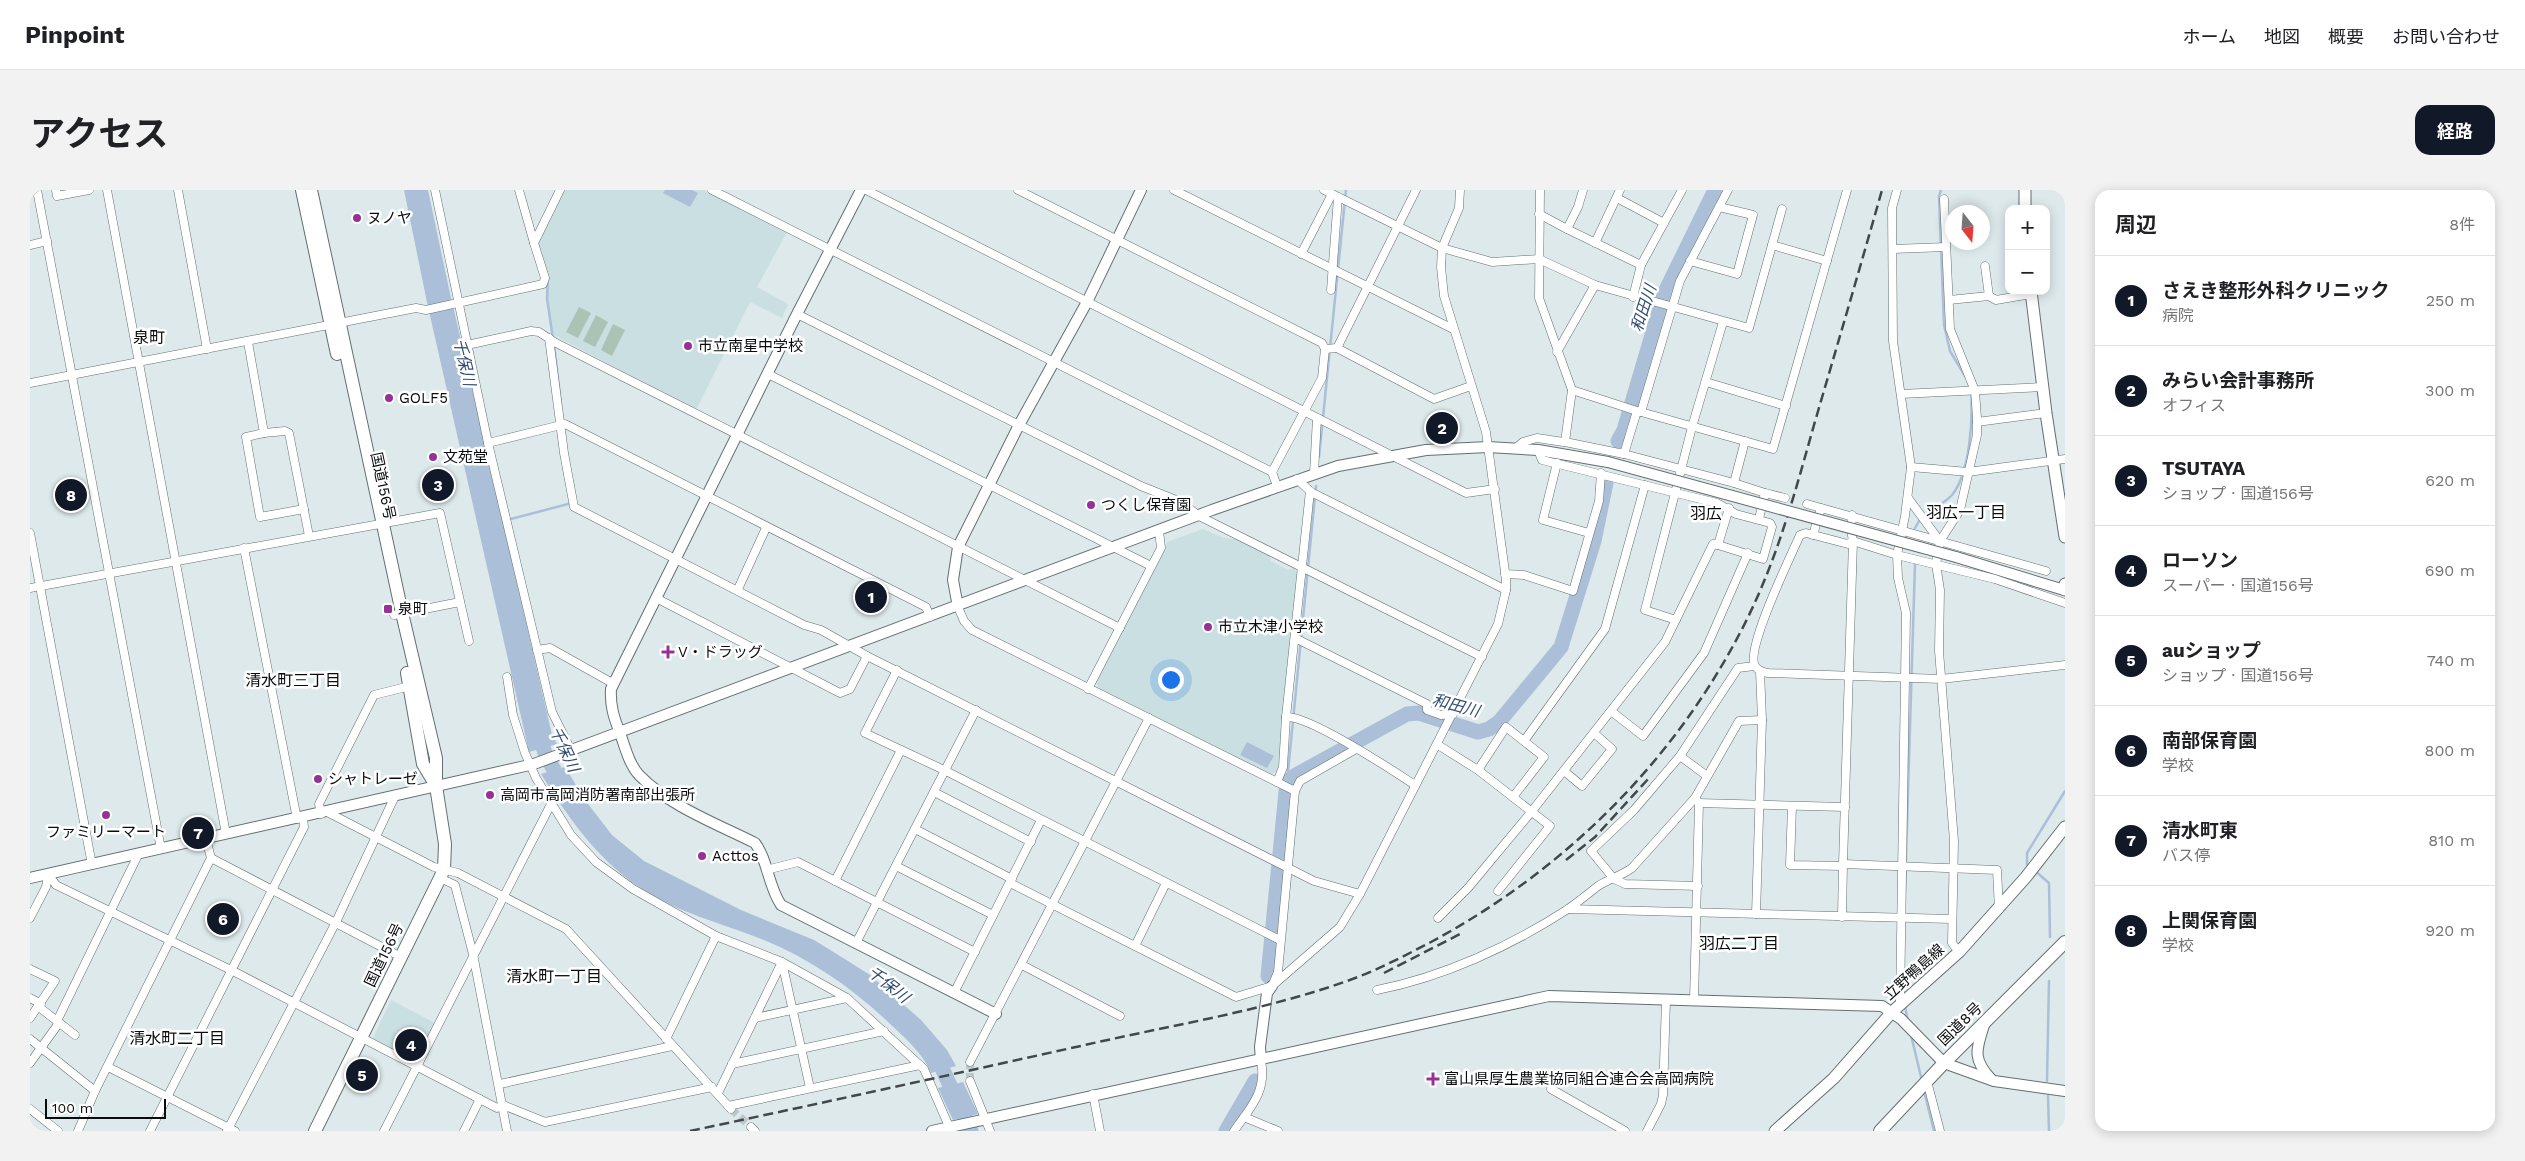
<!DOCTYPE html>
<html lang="ja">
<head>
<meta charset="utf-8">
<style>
	:root { --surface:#fff; --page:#f2f2f2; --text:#202124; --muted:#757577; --line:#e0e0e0; --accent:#111827 }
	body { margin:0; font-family:"Work Sans","Noto Sans JP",sans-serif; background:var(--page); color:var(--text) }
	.controls { position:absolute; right:15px; top:15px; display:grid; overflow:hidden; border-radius:10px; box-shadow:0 2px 12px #0003 }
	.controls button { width:45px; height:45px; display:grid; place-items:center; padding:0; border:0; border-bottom:1px solid var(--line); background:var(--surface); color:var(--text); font:25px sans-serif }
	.compass { position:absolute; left:1915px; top:15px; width:45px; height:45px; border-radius:50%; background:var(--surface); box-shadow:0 2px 12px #0003; rotate:163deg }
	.scale { position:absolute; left:15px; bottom:12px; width:121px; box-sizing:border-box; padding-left:5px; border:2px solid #080c0d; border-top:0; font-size:14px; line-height:18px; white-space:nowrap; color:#080c0d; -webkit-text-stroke:4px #fff; paint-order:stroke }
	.you { position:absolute; left:1140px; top:489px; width:18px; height:18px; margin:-12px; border:4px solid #fff; border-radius:50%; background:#1a73e8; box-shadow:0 0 0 8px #1a73e833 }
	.badge { display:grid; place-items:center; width:32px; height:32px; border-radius:50%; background:var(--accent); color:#fff; font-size:16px; font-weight:700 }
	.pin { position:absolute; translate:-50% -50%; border:2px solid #fff; box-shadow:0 1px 5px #0006 }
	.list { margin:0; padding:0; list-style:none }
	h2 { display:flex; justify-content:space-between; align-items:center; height:65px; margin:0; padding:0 20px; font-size:21px }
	h2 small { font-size:16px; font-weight:400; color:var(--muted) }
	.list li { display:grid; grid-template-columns:32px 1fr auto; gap:15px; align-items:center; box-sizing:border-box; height:90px; padding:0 20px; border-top:1px solid var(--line) }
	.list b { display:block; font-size:19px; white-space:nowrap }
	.list p { margin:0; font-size:16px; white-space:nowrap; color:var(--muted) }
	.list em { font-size:16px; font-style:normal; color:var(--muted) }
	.map { position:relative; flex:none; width:2035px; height:941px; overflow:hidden; border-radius:15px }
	header { display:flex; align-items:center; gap:30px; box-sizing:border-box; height:70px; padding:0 25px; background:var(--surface); border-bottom:1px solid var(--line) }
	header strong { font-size:24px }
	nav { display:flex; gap:28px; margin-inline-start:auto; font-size:18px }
	.intro { display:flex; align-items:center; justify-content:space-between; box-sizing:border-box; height:120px; padding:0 30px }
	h1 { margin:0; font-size:35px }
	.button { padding:12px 22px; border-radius:15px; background:var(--accent); color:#fff; font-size:18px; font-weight:700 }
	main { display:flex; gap:30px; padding:0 30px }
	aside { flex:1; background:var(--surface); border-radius:15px; box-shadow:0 2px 12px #0003 }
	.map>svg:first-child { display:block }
	.built { fill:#cadfe2 }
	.green { fill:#abc3b4 }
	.water { fill:#abbfd8 }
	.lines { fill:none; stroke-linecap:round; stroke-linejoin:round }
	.stream { stroke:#abbfd8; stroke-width:2.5 }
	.river { stroke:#abbfd8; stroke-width:15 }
	.minor-tunnel { stroke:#bdc8ca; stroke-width:8; stroke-dasharray:8 4; stroke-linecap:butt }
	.minor-casing { stroke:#646f71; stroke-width:9 }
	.tertiary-casing { stroke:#646f71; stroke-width:12 }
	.secondary-casing { stroke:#646f71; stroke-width:13 }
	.trunk-casing { stroke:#646f71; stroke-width:14 }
	.minor { stroke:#fff; stroke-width:8 }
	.tertiary { stroke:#fff; stroke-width:10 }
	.secondary { stroke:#fff; stroke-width:11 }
	.trunk { stroke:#fff; stroke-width:12 }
	.rail { stroke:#424849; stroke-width:2.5; stroke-dasharray:10 5; stroke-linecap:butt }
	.tertiary-bridge-casing { stroke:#646f71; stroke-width:12; stroke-linecap:butt }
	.tertiary-bridge { stroke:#fff; stroke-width:10 }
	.poi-dot { fill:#963297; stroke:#fff; stroke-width:2 }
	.labels { text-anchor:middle; stroke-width:5; stroke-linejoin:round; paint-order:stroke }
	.poi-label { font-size:15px; fill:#080c0d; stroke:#fff; text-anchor:start }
	.street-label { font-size:15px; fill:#080c0d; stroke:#fff }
	.water-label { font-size:16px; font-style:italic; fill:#2f4c71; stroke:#fff }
	.neighbourhood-label { font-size:16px; fill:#080c0d; stroke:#fff }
</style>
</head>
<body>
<header>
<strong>Pinpoint</strong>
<nav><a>ホーム</a><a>地図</a><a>概要</a><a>お問い合わせ</a></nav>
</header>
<div class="intro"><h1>アクセス</h1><a class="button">経路</a></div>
<main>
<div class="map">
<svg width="2035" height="941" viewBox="0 0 2035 941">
	<rect width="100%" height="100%" fill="#dde9eb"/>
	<g class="built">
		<polygon points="532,0 673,0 757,42 727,97 758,114 752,128 720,112 666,220 522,144 516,100 519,89 506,50"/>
		<polygon points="1173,339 1194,348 1213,350 1232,359 1232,362 1240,366 1241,371 1258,380 1263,378 1268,383 1248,581 1241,585 1069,500 1066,492 1137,352"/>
		<polygon points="361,810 405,833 385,872 345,853 343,848"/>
	</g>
	<g class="green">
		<polygon points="549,117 561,123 548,148 536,142"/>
		<polygon points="566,125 578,132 565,157 553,151"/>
		<polygon points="583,134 595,140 582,166 571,160"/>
	</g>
	<g class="water">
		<polygon points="374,0 398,0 422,113 398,117"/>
		<polygon points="635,0 662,0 668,3 660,17 633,3"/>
		<polygon points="423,116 522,545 527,554 499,562 399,121"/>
		<polygon points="1217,552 1244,566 1237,578 1210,565"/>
		<path d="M538,576L537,580L555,610L582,645L614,671L711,720L784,750L818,771L840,785L891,830L917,860L926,876L901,883C893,863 873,846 857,831C821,797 780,769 734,750C692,733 647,723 609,697C566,668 538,627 511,584Z"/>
		<polygon points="933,892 948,924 923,930 908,898"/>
	</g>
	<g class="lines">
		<g class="stream">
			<polyline points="1911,0 1909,6 1914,135 1920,161 1935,186"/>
			<polyline points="518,88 517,108 523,149"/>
			<polyline points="524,155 531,214"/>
			<polyline points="1289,267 1316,0"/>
			<polyline points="477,330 542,313"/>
			<path d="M1885,338C1894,319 1909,319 1922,305C1940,283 1943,230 1941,202"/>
			<polyline points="1257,592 1286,296"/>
			<polyline points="2000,677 1997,675 1997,663 2035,601"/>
			<polyline points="2004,680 2019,693 2020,747"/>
			<polyline points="1875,700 1885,374"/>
			<polyline points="1875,816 1878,832"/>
			<polyline points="1881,845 1892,891"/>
			<polyline points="2017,891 2019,791"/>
			<polyline points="1894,901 1904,941"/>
			<polyline points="2018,906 2019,941"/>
		</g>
		<g class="river">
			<polyline points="1588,251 1594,240 1634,104 1685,0"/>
			<polyline points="507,539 516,566 534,597"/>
			<polyline points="1238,786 1257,592 1266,585 1377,524 1389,523 1448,542 1459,539 1469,532 1531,457 1564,351 1576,293"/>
			<polyline points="905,863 941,941"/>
			<polyline points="1196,941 1225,891"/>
		</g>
		<g class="minor-tunnel">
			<polyline points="940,891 940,872"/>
			<polyline points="701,919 721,937"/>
		</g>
		<defs>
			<g id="minor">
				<polyline points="7,0 131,659"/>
				<polyline points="26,0 27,6 59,0"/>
				<polyline points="77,0 196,644"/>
				<polyline points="148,0 177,159"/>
				<polyline points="405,0 458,253 522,522 542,562"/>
				<polyline points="489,0 504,53"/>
				<polyline points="682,0 1242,282 1247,296"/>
				<polyline points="836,0 1436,303 1465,299"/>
				<polyline points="988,0 1292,153 1295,159 1292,188 1242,282"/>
				<polyline points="1144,0 1423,139"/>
				<polyline points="1294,0 1412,58 1462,72 1509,69 1565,95 1719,138 1752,19"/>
				<polyline points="1510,0 1509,108 1542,200 1607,221"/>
				<polyline points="1867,0 1862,18 1863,151 1881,277 1875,326 1867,365 1868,388 1876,423 1870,815"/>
				<polyline points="1587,8 1634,33"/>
				<polyline points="1914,9 1920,139 1945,201 1947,228 1947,245 1930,320 1910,351 1906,374 1910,400 1909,461 1924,651 1922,753 1929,762"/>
				<polyline points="1509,24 1537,39 1548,17 1553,0"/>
				<polyline points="1537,39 1611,75 1652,0"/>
				<polyline points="1565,53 1590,0"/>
				<polyline points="0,55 17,51"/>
				<polyline points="1742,55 1797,71"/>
				<polyline points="1863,59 1916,57"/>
				<polyline points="1271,64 1302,4"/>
				<polyline points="1660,71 1707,84 1723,25 1689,17"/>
				<polyline points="1955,76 1959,106"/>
				<polyline points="1301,100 1308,7"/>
				<polyline points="1603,107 1611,75"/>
				<polyline points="1919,110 1959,106 1966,110 2001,104"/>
				<polyline points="767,124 1111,296 1151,312 1169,326 1452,467"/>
				<polyline points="519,148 534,263 544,317 774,435 791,440 837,466 1284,691 1330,704"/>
				<polyline points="218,152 234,243 255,241 259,243 279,346"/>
				<polyline points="437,155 501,141 509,142 526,153 1090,438"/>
				<polyline points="1307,158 1404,209 1441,196"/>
				<polyline points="1295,159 1307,158 1386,0"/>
				<polyline points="1527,162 1565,95"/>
				<polyline points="738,184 1121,376"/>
				<polyline points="1676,192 1756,216"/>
				<polyline points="0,193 386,118 396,120 513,94 515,88 504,53 530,0"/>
				<polyline points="1871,204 2013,197"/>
				<polyline points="1611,222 1743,259 1817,0"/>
				<polyline points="1947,232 2016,223"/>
				<polyline points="234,243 216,247 230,327 274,319"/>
				<polyline points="1535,252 1542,200"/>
				<polyline points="458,253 535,234 896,417 900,427"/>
				<polyline points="1486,258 1493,252 1507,248 1540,253 1594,264 1704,293 1715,251"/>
				<polyline points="1508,260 1512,270 1687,313 1706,324 1740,333 1742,337 1733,369 1688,355"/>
				<polyline points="1594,264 1607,221 1611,222 1650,91 1698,0"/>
				<polyline points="1527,273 1513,330 1559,343"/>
				<polyline points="1881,277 1938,282 2035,269"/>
				<polyline points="1284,283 1287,228"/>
				<polyline points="1267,289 1281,302 1476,400"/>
				<polyline points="1704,293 1735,303 1729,329"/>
				<polyline points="1735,303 1755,308"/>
				<polyline points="1878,308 1909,350"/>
				<polyline points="1777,314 1791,318"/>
				<polyline points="0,343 62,675"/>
				<polyline points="1783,345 1791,318 2016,381"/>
				<polyline points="214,358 267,629"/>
				<polyline points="1475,384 1494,385 1543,401 1569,311 1571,283"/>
				<polyline points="0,398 410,323 439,451"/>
				<polyline points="708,399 736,338"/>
				<polyline points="626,408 810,503 820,499 837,466"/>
				<path d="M2035,413L1965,389L1867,365L1823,351L1818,354L1776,343L1770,345C1761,366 1715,459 1725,476C1728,481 1733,482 1738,483L1911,489L2035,475"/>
				<polyline points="928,417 934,431 942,440 1265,601"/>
				<polyline points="364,425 430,412"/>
				<polyline points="1646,430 1615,420 1662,237 1693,132"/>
				<polyline points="1265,448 1397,514 1397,520 1411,525 1423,524"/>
				<polyline points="507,460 520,458 584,494"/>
				<polyline points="867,480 835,543 914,580 1250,750"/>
				<polyline points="477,487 483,525 495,563 506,588 541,645 566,672 603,699 686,746 752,772 817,808 894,879 921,941"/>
				<polyline points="1058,499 1131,358 1129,341"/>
				<polyline points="1581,521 1613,546 1674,463 1718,363"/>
				<path d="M1256,527C1279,525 1362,580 1385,595"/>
				<polyline points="1494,551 1575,439 1615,295"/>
				<polyline points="1408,555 1448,580 1520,636 1468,701"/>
				<polyline points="1650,566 1677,586"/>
				<polyline points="1448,580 1476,537 1514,567 1483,607"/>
				<polyline points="1534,581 1552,596 1582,559 1564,543"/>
				<polyline points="1247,592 1253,577 1256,527 1280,301"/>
				<polyline points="904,602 1001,652"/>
				<polyline points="1669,613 1815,617"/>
				<polyline points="1762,616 1760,675 1813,676"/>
				<polyline points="299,623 404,677 428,683 536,739 701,919"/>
				<polyline points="291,624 289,614 344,505 380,496"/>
				<polyline points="885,639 982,689"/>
				<polyline points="181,668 371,767"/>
				<polyline points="1813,674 1823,351 1821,340 1822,325"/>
				<polyline points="866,676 963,725"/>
				<polyline points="736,680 768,672 945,762"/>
				<polyline points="18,684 26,695 203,781 467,918 473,915 515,932 682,897"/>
				<polyline points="410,688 425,695 443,764 477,941"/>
				<polyline points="805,691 871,560"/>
				<polyline points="980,693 1206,807 1242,796 1310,737 1330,704 1468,434 1476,400 1476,389 1460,271 1456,242 1414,106 1411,77 1412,58 1429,18 1430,0"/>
				<polyline points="1668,696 1595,694 1584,689 1561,661 1604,620 1650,566 1708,478 1724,476"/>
				<polyline points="1538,719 1922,729"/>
				<polyline points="1726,724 1732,530 1730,481"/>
				<polyline points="1812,727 1813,674 1967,680 1969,719"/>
				<polyline points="0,728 16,697 18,684"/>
				<polyline points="1408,728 1438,698 1502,621 1635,452 1683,354 1688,355 1699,318"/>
				<polyline points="826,753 946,520"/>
				<polyline points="1105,756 1136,693"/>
				<polyline points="752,772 780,898"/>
				<polyline points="992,775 1090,826"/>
				<polyline points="0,779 25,791 0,828"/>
				<polyline points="1243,794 1248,782 1265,601 1270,591 1326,559"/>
				<path d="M1347,800C1413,787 1481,756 1538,719C1548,712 1558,704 1568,696C1579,689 1591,686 1602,678L1665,608L1709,531L1732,530"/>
				<polyline points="924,803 1011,630"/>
				<polyline points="0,808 11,814"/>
				<polyline points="1664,810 1669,613 1665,608"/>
				<polyline points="9,817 45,845"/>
				<polyline points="725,828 817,808"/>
				<polyline points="27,831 108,665"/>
				<polyline points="0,849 65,901"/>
				<polyline points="636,849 686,746"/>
				<polyline points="940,872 1119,528"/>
				<polyline points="0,873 29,833"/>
				<polyline points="702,874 854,841"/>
				<polyline points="78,877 205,941"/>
				<polyline points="940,891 960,941"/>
				<polyline points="1897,891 1910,941"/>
				<polyline points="470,894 642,856"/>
				<polyline points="1521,899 1595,941"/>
				<polyline points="688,903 752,772"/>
				<polyline points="1063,904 1070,941"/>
				<polyline points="698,916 890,875"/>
				<polyline points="0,919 28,941"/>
				<polyline points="1214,927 1248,941"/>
				<polyline points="721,937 725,941"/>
				<polyline points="48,941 65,901 181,668 176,649"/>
				<polyline points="120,941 274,637 273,628"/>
				<polyline points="197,941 306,732 365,606"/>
				<polyline points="354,941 521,614"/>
				<polyline points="434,941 450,909"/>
				<path d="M1204,941C1221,917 1237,901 1231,871"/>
				<polyline points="1617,941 1631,914 1633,905 1636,810"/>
			</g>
			<g id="tertiary">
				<path d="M831,0L767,124L581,499C580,516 584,528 590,543C595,557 599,574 609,585C639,616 687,634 725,653C738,670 738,696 751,715L966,824"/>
				<polyline points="1926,367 2034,400"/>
				<polyline points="928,417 923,390 928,357 989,235 1057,112 1111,0"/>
				<polyline points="0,688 504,574 1182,320 1308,276 1396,260 1458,257 1508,260 1578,272"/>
				<path d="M1955,832C1947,858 1941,868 1961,889"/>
				<polyline points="1231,871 1230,857 1237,803 1242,796"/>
				<polyline points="902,941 1519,806 1852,816 1871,829 1914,873 1964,891 2035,901"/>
			</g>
			<g id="secondary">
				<polyline points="1995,0 1995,19"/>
				<polyline points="2001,101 2016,223 2035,347"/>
				<polyline points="2035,394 2035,400"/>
				<polyline points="1745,941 1804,888 1862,822 1929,762 1996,687 2035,637"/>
			</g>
			<g id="trunk">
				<polyline points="272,0 307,164"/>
				<polyline points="281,0 372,423 406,568 406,596 415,654 414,679 410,688 285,941"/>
				<polyline points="377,483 393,574 405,594"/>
				<polyline points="1850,941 1914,873 2035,752"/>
			</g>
		</defs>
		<use href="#minor" class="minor-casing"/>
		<use href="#tertiary" class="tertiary-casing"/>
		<use href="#secondary" class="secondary-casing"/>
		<use href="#trunk" class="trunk-casing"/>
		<use href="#minor" class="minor"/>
		<use href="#tertiary" class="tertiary"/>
		<use href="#secondary" class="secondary"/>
		<use href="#trunk" class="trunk"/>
		<g class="rail">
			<polyline points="1536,670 1565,647 1619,588"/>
			<polyline points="1354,783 1432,743"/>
			<path d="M660,941C792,913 924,884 1055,855C1142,835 1233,821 1317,791C1346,781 1374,766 1401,752C1533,681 1642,574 1711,441C1746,374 1764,306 1784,235C1807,156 1830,78 1852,0"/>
		</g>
		<defs>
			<polyline id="tertiary-bridge" points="1578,272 1926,367"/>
		</defs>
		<use href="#tertiary-bridge" class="tertiary-bridge-casing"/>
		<use href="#tertiary-bridge" class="tertiary-bridge"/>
	</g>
	<g class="poi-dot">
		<circle cx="327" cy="28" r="5"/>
		<circle cx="658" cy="156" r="5"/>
		<circle cx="359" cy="208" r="5"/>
		<circle cx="403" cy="267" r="5"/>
		<circle cx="1061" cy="315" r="5"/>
		<rect x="353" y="414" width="10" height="10" rx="2.5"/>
		<circle cx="1178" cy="437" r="5"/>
		<path d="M635.5 454.5h5v5h5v5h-5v5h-5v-5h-5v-5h5z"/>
		<circle cx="288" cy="589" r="5"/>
		<circle cx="460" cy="605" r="5"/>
		<circle cx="76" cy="625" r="5"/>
		<circle cx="672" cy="666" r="5"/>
		<path d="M1400.5 881.5h5v5h5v5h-5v5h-5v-5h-5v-5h5z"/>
	</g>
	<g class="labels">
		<g class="poi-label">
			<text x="337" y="33">ヌノヤ</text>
			<text x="668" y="161">市立南星中学校</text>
			<text x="369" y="213">GOLF5</text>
			<text x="413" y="272">文苑堂</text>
			<text x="1071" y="320">つくし保育園</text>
			<text x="368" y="424">泉町</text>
			<text x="1188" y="442">市立木津小学校</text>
			<text x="648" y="467">V・ドラッグ</text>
			<text x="298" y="594">シャトレーゼ</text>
			<text x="470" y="610">高岡市高岡消防署南部出張所</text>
			<text x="76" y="647" text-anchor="middle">ファミリーマート</text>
			<text x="682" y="671">Acttos</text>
			<text x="1414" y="894">富山県厚生農業協同組合連合会高岡病院</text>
		</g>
		<g class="street-label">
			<text transform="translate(353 296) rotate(78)" y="5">国道156号</text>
			<text transform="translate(354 765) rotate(-64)" y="5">国道156号</text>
			<text transform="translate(1884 782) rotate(-42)" y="5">立野鴨島線</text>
			<text transform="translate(1930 834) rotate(-44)" y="5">国道8号</text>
		</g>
		<g class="water-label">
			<text transform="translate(1613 118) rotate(-72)" y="6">和田川</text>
			<text transform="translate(435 172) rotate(77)" y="6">千保川</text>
			<text transform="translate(1426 515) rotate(15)" y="6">和田川</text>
			<text transform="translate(535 559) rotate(65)" y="6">千保川</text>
			<text transform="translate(859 794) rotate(38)" y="6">千保川</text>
		</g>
		<g class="neighbourhood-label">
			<text x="119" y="153">泉町</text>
			<text x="1936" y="328">羽広一丁目</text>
			<text x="1676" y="329">羽広</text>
			<text x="263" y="496">清水町三丁目</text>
			<text x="1709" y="759">羽広二丁目</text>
			<text x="524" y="792">清水町一丁目</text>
			<text x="147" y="854">清水町二丁目</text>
		</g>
	</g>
</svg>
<div class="controls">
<button>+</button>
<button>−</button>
</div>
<svg class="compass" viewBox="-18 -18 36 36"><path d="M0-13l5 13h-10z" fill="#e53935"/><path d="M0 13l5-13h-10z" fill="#757577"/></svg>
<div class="scale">100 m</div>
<div class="you"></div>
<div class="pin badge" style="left:841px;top:407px">1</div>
<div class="pin badge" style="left:1412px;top:238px">2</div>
<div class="pin badge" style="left:408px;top:295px">3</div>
<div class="pin badge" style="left:381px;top:855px">4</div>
<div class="pin badge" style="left:332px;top:885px">5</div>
<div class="pin badge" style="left:193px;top:729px">6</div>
<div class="pin badge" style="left:168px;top:643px">7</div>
<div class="pin badge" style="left:41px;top:305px">8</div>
</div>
<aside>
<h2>周辺<small>8件</small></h2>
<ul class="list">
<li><span class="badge">1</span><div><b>さえき整形外科クリニック</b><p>病院</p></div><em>250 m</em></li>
<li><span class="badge">2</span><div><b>みらい会計事務所</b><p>オフィス</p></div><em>300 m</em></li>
<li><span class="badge">3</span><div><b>TSUTAYA</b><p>ショップ · 国道156号</p></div><em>620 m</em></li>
<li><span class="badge">4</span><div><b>ローソン</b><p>スーパー · 国道156号</p></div><em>690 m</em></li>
<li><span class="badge">5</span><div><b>auショップ</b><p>ショップ · 国道156号</p></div><em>740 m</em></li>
<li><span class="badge">6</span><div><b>南部保育園</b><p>学校</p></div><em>800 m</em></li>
<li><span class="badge">7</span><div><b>清水町東</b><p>バス停</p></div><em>810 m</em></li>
<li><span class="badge">8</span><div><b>上関保育園</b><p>学校</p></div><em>920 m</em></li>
</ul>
</aside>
</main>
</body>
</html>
